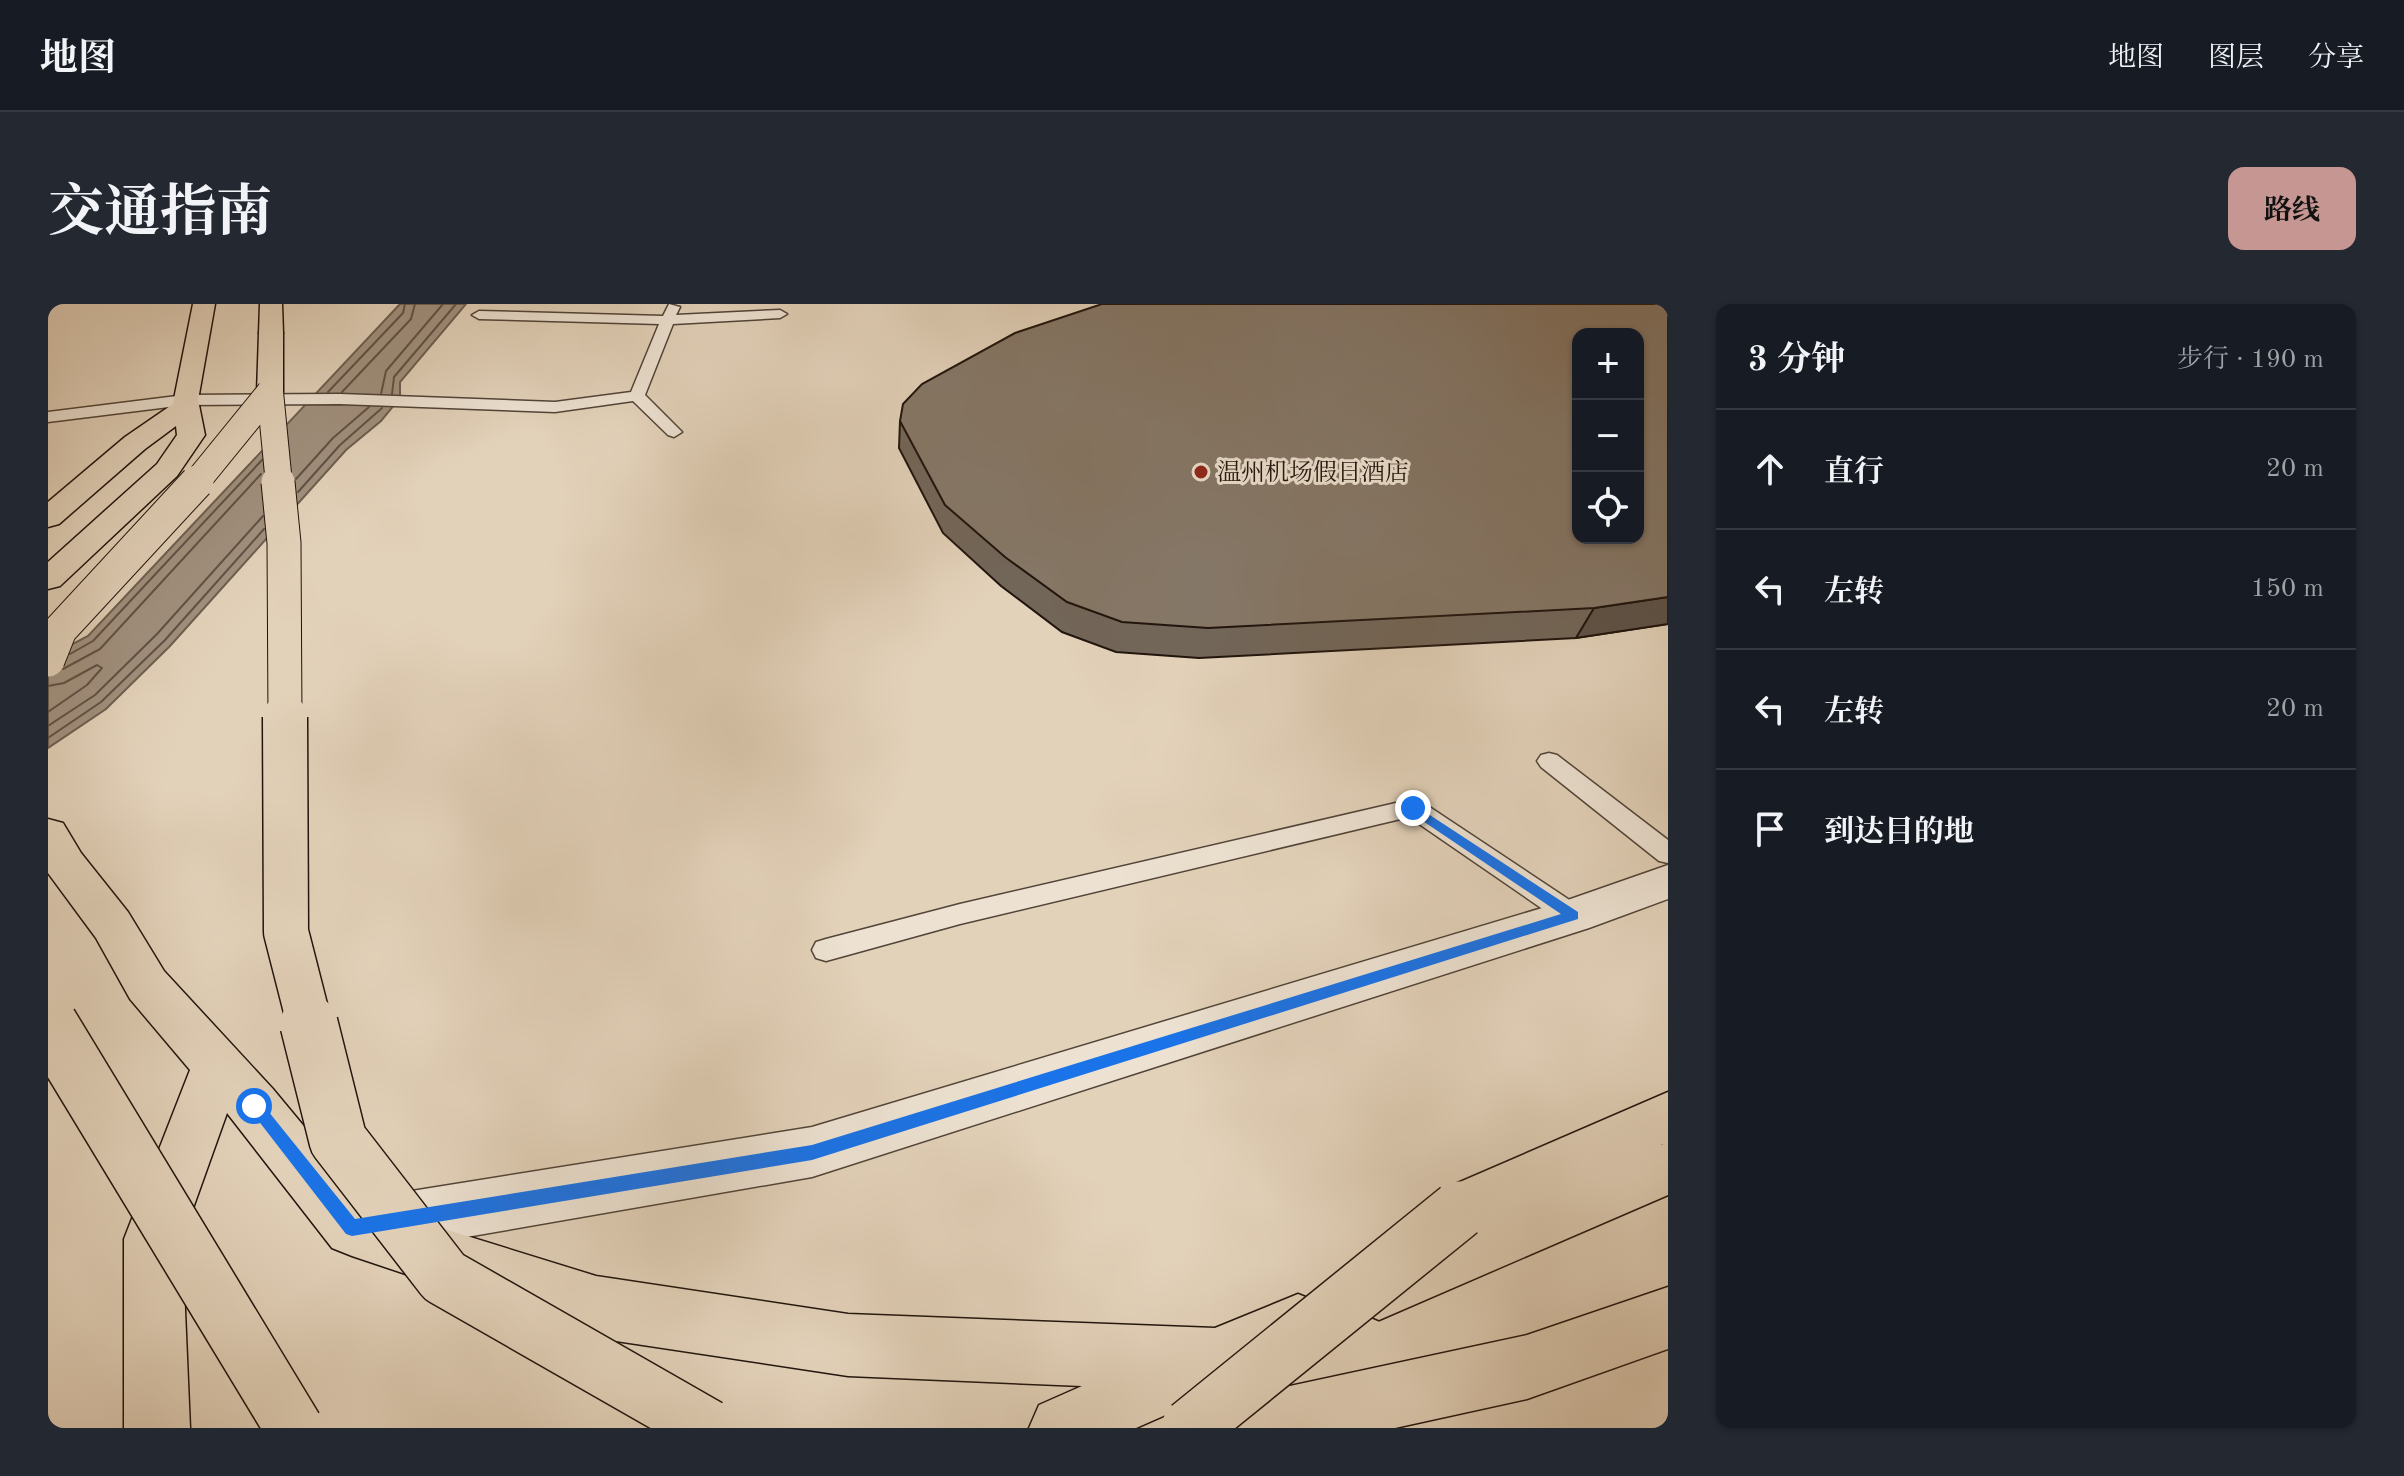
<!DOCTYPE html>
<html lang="zh">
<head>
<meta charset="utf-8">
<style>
	:root { --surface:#171b24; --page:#242831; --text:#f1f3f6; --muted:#9ea1a6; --line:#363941; --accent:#c59692 }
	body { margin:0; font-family:"Old Standard TT","Noto Serif SC",serif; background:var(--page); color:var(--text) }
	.controls { position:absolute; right:24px; top:24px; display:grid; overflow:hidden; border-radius:16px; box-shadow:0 2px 6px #0004 }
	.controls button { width:72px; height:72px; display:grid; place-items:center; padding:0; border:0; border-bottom:2px solid var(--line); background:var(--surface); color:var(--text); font:40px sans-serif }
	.stop { position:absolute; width:24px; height:24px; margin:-18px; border:6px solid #1a73e8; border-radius:50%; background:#fff }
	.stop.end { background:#1a73e8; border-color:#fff; box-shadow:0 2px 8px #0008 }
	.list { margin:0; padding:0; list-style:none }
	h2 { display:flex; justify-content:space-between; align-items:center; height:104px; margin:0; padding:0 32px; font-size:34px }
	h2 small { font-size:26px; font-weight:400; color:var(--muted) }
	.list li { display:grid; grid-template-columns:52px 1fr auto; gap:24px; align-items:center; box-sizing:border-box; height:120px; padding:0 32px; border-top:2px solid var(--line) }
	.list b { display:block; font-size:30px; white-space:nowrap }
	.list em { font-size:26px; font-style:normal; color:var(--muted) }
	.icon { flex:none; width:44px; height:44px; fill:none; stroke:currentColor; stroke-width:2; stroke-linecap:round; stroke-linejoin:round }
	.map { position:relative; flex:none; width:1620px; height:1124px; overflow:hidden; border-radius:16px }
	header { display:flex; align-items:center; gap:48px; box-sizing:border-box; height:112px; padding:0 40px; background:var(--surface); border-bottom:2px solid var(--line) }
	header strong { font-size:38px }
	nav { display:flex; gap:44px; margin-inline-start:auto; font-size:28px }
	.intro { display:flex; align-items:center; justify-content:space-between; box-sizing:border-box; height:192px; padding:0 48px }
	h1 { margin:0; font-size:56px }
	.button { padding:20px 36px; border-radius:16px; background:var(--accent); color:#111; font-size:28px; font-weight:700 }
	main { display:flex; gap:48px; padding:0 48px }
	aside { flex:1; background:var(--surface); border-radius:16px; box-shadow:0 2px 6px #0004 }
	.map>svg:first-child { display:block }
	.water { fill:#a1917f; stroke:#6d5f51; stroke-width:2 }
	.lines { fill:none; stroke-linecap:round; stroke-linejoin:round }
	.shore { stroke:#605246; stroke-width:2 }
	.lane-casing { stroke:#514438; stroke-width:3 }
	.street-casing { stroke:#514438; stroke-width:3 }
	.primary-casing { stroke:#20140d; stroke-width:3 }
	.highway-casing { stroke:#20140d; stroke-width:3 }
	.lane { fill:#ede2d2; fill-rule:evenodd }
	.street { fill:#ede2d2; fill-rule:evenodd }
	.primary { fill:#e3d2ba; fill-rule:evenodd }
	.highway { fill:#e3d2ba; fill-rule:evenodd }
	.primary-bridge-far3-casing { stroke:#20140d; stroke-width:28; stroke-linecap:butt }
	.primary-bridge-far2-casing { stroke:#20140d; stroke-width:35; stroke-linecap:butt }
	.primary-bridge-far1-casing { stroke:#20140d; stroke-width:47; stroke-linecap:butt }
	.primary-bridge-casing { stroke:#20140d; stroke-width:60; stroke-linecap:butt }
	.primary-bridge-far3 { stroke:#e3d2ba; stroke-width:26 }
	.primary-bridge-far2 { stroke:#e3d2ba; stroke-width:33 }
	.primary-bridge-far1 { stroke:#e3d2ba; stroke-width:44 }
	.primary-bridge { stroke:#e3d2ba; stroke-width:57 }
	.wall { fill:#726659; stroke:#20140d; stroke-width:2 }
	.shaded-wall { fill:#5d5348; stroke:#20140d; stroke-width:2 }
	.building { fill:#857767; stroke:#20140d; stroke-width:2; fill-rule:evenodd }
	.route { fill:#1a73e8 }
	.poi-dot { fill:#8f2418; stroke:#ede2d2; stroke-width:3 }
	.labels { text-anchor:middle; stroke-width:6; stroke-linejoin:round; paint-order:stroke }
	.far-poi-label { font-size:24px; fill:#20140d; stroke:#ede2d2; text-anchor:start }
</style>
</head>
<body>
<header>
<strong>地图</strong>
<nav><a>地图</a><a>图层</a><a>分享</a></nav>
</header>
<div class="intro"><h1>交通指南</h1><a class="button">路线</a></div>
<main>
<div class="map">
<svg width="1620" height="1124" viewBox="0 0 1620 1124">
	<rect width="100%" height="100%" fill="#e3d2ba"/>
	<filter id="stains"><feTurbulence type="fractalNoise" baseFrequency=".0025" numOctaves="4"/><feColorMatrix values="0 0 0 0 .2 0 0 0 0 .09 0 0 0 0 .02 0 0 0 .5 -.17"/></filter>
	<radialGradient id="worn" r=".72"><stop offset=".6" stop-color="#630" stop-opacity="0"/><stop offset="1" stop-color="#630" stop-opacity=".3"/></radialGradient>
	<polygon class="water" points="352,0 418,0 352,78 352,94 333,117 298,146 122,342 58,405 0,444 0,353 40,332"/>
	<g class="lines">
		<g class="shore">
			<polyline points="280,88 355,9 357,0"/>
			<polyline points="294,88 363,15 367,0"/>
			<polyline points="333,90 338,67 395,0"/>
			<polyline points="344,90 346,73 408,0"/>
			<polyline points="248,175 285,134 321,103"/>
			<polyline points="250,188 292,141 334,104"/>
			<polyline points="22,350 45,337 214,156"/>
			<polyline points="15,365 52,345 213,170"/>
			<polyline points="0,382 16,379 49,361 54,364 39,381 0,408"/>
			<polyline points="0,422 47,391 109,330 215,212"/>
			<polyline points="0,434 53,398 117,336 216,225"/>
		</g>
		<defs>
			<g id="lane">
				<polygon points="621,0 632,3 628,11 732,6 739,10 732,14 625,20 597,91 634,128 626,133 620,131 585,97 507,108 292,100 137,101 0,118 0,108 137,91 292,90 507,98 583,88 611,20 431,15 424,11 431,7 615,12"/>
				<polygon points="1501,449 1509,451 1620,536 1620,559 1611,557 1493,463 1489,457 1493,451"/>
				<polygon points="1365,495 1374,498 1535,605 1539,612 1535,619 1525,622 1515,619 1361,513 912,620 778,657 768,654 764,646 768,638 778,635 912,600"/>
			</g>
			<polygon id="street" points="1620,561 1620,595 1541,624 764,873 326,949 306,941 297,921 306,901 326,893 764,823 1514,598"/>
			<g id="primary">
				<polygon points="145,0 167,0 150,96 157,131 129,172 12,282 0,285 0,258 109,160 129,131 128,122 97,145 11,220 0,223 0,198 77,133 125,100"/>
				<polygon points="223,22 231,24 235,29 235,88 231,93 213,93 209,88 211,29 215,24"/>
				<polygon points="0,515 15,519 33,549 80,608 116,667 225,785 322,902 548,972 800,1010 1167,1024 1250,990 1272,999 1281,1021 1272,1043 1088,1124 981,1124 991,1101 1034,1082 800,1072 548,1034 304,952 284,944 179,809 134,935 142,1124 76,1124 76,935 142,766 82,695 48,634 0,569"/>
				<polygon points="1620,788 1620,838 1613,841 1620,838 1620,891 1331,1016 1310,1007 1301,986 1310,965 1398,928 1391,925 1382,906 1391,887"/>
				<polygon points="1620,983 1620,1045 1479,1095 1347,1124 1167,1124 1177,1101 1200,1091 1479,1031"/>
			</g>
			<polygon id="highway" points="212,0 234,0 235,29 231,34 215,34 211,29"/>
		</defs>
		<use href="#lane" class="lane-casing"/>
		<use href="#street" class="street-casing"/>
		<use href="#primary" class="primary-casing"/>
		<use href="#highway" class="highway-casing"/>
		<use href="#lane" class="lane"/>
		<use href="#street" class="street"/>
		<use href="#primary" class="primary"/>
		<use href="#highway" class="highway"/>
		<defs>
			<g id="primary-bridge-far3">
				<polyline points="222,88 231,180"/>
				<polyline points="147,180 222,88"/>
			</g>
			<g id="primary-bridge-far2">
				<polyline points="230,178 236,239 237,415"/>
				<polyline points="0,356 12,326 149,178"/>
			</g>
			<g id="primary-bridge-far1">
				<polyline points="237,413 238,628 262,722"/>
				<polyline points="0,718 3,722"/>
			</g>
			<g id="primary-bridge">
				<polyline points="1,720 246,1124"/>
				<polyline points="261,720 290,836 396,973 660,1124"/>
				<polyline points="1142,1124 1411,906"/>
			</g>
		</defs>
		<use href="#primary-bridge-far3" class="primary-bridge-far3-casing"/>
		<use href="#primary-bridge-far2" class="primary-bridge-far2-casing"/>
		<use href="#primary-bridge-far1" class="primary-bridge-far1-casing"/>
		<use href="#primary-bridge" class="primary-bridge-casing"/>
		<use href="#primary-bridge-far3" class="primary-bridge-far3"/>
		<use href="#primary-bridge-far2" class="primary-bridge-far2"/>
		<use href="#primary-bridge-far1" class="primary-bridge-far1"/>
		<use href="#primary-bridge" class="primary-bridge"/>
	</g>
	<polygon class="wall" points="1620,0 1620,320 1528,334 1151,354 1068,348 1014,328 953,282 895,229 851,144 852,117"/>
	<polygon class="shaded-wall" points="1620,293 1620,320 1528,334 1546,304"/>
	<path class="building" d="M1054,0H1620V293L1546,304L1160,324L1074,318L1019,298L957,253L897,201L852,117L855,100L874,80L967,29ZM1530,30H1590V234H1530Z"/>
	<polygon class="route" points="1365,500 1530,608 1530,615 764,856 304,932 298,930 199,802 206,795 212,797 307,915 764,841 1513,610 1360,507 1360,501"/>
	<circle class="poi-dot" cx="1153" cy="168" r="8"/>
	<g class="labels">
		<g class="far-poi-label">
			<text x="1169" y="176">温州机场假日酒店</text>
		</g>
	</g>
	<rect width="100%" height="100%" filter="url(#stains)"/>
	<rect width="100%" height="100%" fill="url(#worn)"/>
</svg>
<div class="controls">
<button>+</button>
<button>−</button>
<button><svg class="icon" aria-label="locate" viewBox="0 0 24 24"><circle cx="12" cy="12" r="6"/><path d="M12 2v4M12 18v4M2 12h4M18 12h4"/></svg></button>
</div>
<div class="stop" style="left:206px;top:802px"></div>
<div class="stop end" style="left:1365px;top:504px"></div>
</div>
<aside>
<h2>3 分钟<small>步行 · 190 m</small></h2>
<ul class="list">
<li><svg class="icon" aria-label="ahead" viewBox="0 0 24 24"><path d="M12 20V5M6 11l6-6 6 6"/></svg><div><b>直行</b></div><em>20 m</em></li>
<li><svg class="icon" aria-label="left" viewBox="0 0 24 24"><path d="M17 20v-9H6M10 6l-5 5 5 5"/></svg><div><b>左转</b></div><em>150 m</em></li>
<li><svg class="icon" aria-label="left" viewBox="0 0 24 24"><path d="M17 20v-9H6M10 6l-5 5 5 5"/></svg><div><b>左转</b></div><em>20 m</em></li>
<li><svg class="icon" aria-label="arrive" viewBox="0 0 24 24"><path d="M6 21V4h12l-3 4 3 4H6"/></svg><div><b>到达目的地</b></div></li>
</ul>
</aside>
</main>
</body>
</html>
